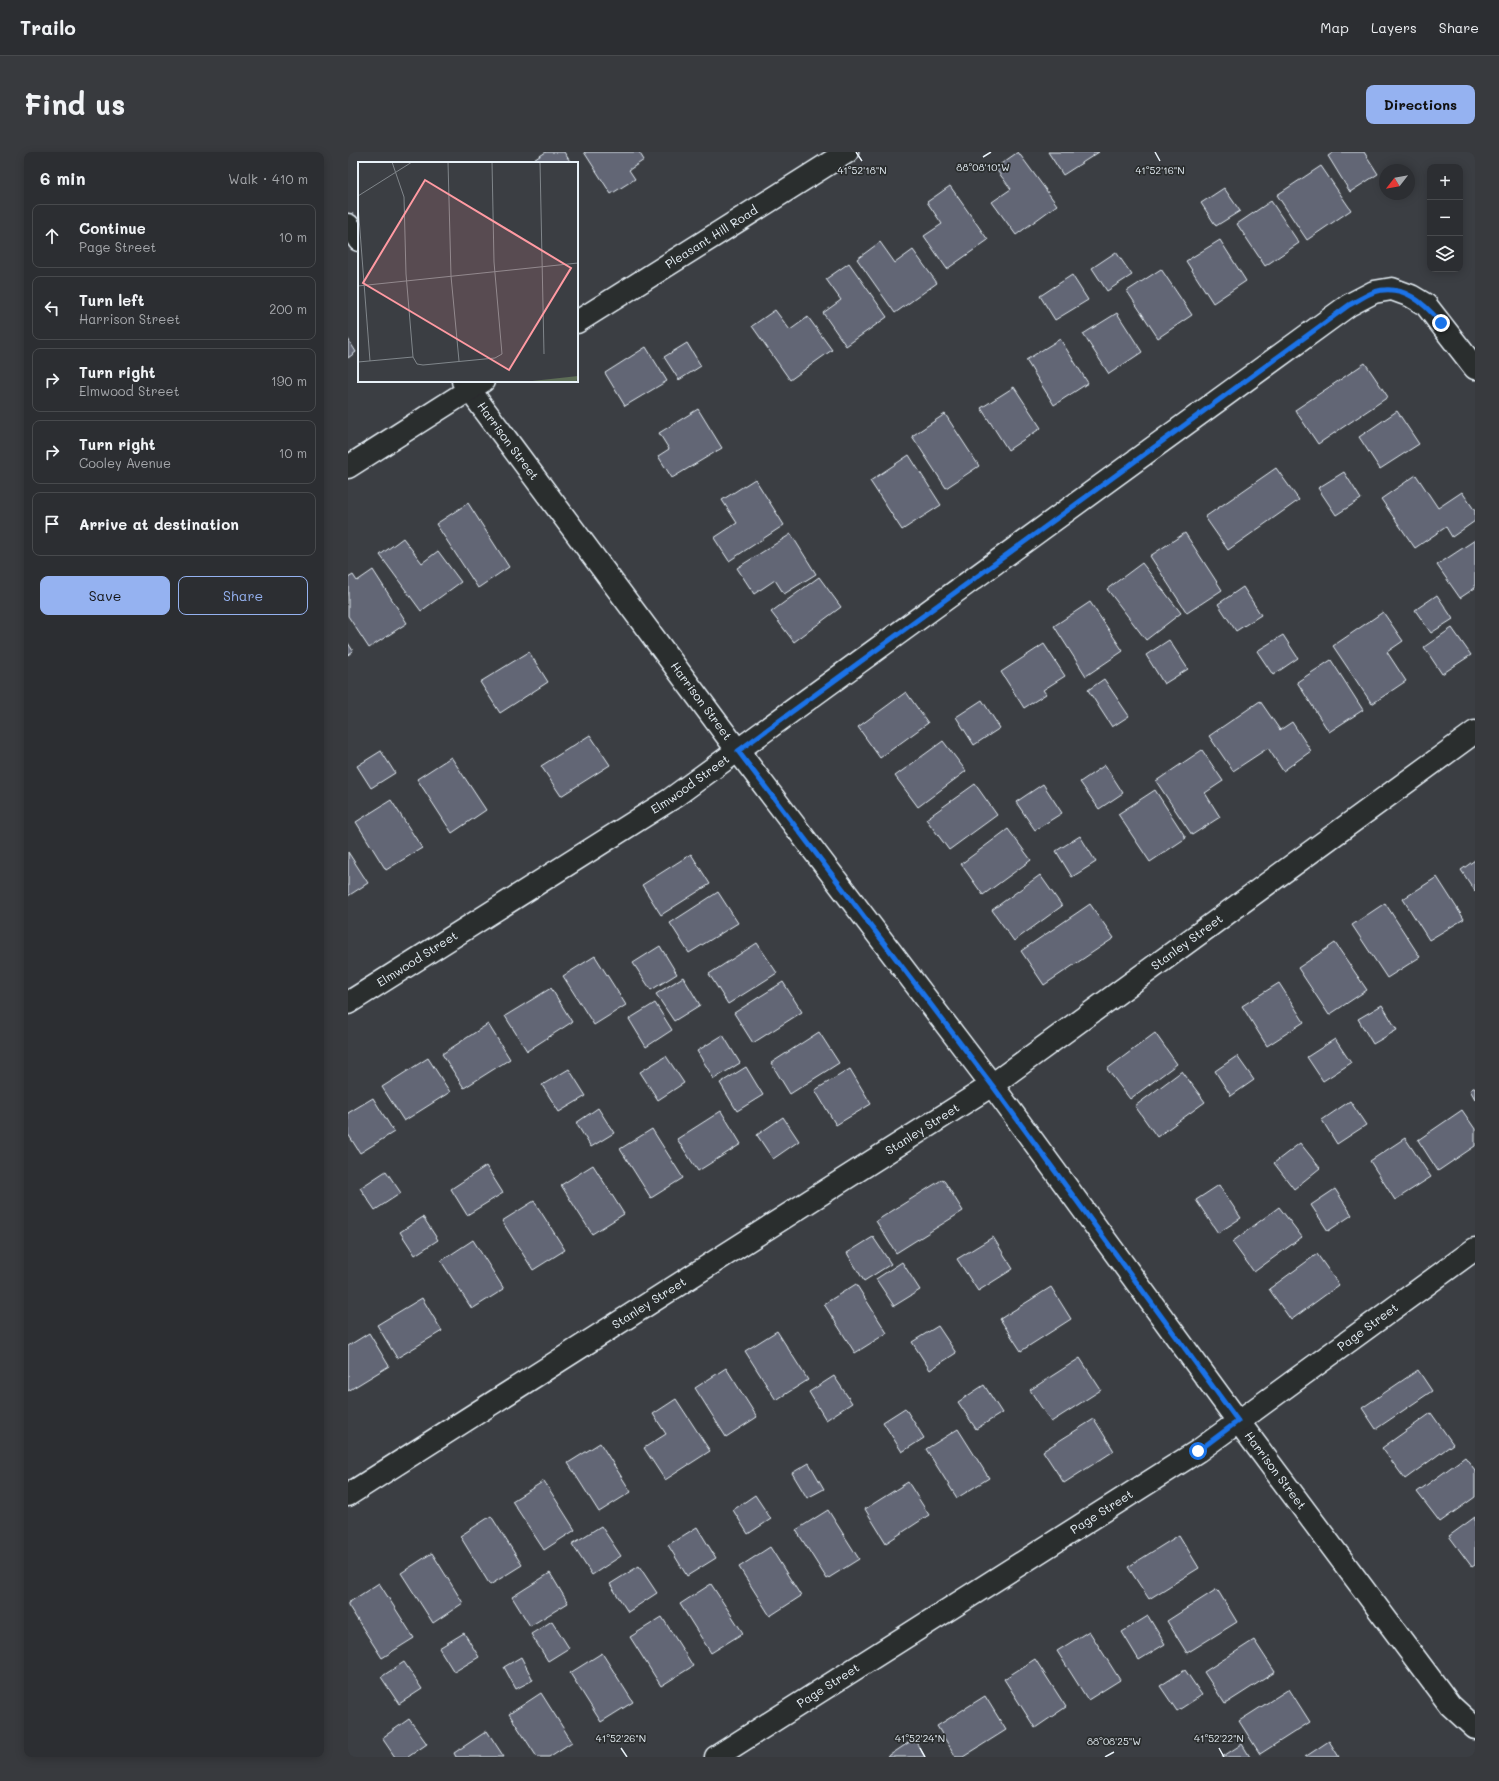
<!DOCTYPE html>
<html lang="en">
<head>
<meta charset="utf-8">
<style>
	:root { --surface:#2c2e32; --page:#383a3e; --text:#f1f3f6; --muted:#a6a8ac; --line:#484a4d; --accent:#95b2f1 }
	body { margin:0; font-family:Mali,sans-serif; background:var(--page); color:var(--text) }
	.controls { position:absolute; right:12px; top:12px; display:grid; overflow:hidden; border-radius:8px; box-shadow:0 2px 10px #0003 }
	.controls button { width:36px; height:36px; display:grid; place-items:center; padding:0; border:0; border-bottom:1px solid var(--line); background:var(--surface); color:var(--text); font:20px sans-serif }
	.compass { position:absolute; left:1031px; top:12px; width:36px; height:36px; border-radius:50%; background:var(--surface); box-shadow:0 2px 10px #0003; rotate:239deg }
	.stop { position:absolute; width:12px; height:12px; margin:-9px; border:3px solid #1a73e8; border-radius:50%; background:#fff }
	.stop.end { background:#1a73e8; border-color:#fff; box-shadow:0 1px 4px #0008 }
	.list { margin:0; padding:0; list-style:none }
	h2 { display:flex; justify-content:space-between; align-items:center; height:52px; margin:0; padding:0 16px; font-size:17px }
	h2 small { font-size:13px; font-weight:400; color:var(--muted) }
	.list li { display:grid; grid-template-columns:26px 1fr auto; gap:12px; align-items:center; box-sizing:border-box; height:64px; margin:0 8px 8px; padding:0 8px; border:1px solid var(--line); border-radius:8px }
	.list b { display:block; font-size:15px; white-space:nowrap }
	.list p { margin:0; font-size:13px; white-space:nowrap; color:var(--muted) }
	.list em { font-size:13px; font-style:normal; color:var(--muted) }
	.actions { display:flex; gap:8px; padding:12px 16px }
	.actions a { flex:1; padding:9px 0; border:1px solid var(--accent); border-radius:8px; text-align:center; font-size:14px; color:var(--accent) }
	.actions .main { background:var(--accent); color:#111 }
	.icon { flex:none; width:22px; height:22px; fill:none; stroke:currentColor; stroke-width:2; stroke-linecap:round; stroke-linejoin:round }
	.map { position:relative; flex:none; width:1127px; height:1605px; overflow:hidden; border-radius:8px }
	header { display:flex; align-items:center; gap:24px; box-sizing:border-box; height:56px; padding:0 20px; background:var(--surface); border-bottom:1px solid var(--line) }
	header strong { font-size:19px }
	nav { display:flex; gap:22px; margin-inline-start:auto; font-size:14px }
	.intro { display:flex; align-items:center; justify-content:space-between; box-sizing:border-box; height:96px; padding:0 24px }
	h1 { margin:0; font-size:28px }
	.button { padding:10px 18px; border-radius:8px; background:var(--accent); color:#111; font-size:14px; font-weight:700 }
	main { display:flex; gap:24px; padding:0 24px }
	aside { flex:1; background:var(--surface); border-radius:8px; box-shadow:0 2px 10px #0003 }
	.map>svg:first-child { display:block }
	.building { fill:#626675; stroke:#e8f1f8 }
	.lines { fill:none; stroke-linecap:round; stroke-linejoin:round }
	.minor-casing { stroke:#e8f1f8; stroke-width:25 }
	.minor { stroke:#2a2d2e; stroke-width:22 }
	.route { stroke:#1a73e8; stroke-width:5 }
	.ticks { fill:none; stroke:#e8f1f8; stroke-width:1.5 }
	.labels { text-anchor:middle; stroke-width:3.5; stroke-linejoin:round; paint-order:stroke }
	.street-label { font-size:12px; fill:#e8f1f8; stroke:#2a2d2e }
	.inset-road { fill:none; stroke:#80868b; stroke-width:1 }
	.view { fill:#ff9aa2; fill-opacity:0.15; stroke:#ff9aa2; stroke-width:2 }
	.inset-edge { fill:none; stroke:#e8f1f8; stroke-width:2 }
	.ticks-label { font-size:10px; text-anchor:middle; fill:#e8f1f8; stroke:#2a2d2e; stroke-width:3.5; stroke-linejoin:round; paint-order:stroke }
</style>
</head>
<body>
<header>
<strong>Trailo</strong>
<nav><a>Map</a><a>Layers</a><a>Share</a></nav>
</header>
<div class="intro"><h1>Find us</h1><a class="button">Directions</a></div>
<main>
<aside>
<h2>6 min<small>Walk · 410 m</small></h2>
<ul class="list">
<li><svg class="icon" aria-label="ahead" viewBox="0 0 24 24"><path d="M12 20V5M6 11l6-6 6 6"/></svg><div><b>Continue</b><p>Page Street</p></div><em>10 m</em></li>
<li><svg class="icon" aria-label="left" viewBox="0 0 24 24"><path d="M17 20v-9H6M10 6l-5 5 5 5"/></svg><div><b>Turn left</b><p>Harrison Street</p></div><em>200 m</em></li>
<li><svg class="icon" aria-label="right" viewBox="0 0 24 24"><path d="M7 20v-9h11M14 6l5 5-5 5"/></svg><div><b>Turn right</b><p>Elmwood Street</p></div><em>190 m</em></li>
<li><svg class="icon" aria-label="right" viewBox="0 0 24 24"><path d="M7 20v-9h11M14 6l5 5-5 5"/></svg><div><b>Turn right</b><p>Cooley Avenue</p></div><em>10 m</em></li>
<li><svg class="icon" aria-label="arrive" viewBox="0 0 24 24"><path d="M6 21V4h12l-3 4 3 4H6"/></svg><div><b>Arrive at destination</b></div></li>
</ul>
<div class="actions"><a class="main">Save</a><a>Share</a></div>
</aside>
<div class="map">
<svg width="1127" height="1605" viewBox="0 0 1127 1605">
	<rect width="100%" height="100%" fill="#3b3e43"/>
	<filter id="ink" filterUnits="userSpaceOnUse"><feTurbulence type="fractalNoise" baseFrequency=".025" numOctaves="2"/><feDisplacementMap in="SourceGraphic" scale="8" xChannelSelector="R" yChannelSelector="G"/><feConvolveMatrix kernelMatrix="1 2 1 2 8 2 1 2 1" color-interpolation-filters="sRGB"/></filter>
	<g filter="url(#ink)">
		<g class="building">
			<polygon points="198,0 216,0 223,11 181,11"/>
			<polygon points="236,0 291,0 296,8 281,18 287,27 263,42"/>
			<polygon points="670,0 709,53 668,83 644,50 663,37 647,16"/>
			<polygon points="700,0 751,0 715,23"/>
			<polygon points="986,0 1016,0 1030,22 1002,40 980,4"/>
			<polygon points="973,14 1003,58 959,88 929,43"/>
			<polygon points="602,34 640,88 599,117 576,84 594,72 579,50"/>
			<polygon points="876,36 892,59 868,74 853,51"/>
			<polygon points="923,49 951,91 917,114 889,72"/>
			<polygon points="872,88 898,129 865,151 838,109"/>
			<polygon points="532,90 547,111 565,98 589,131 547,161 509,107"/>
			<polygon points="768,100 784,123 759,139 744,116"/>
			<polygon points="501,111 539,165 498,194 475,161 493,148 478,127"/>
			<polygon points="813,117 844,163 810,186 779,139"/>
			<polygon points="724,123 740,148 707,168 692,144"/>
			<polygon points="427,158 442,178 460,165 484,198 442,228 404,174"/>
			<polygon points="769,161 794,200 761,222 735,182"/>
			<polygon points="0,187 8,200 0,206"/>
			<polygon points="712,187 740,231 706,253 678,208"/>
			<polygon points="339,191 353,214 331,228 316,205"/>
			<polygon points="298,195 319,229 277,254 257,221"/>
			<polygon points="1017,211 1040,245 970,292 947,258"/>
			<polygon points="666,235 693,276 660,298 633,256"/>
			<polygon points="350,257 374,296 324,326 310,304 321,297 311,281"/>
			<polygon points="1049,259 1071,292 1032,317 1011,285"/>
			<polygon points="597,262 631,314 598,336 564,284"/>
			<polygon points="561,303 593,353 554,378 522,329"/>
			<polygon points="928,316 951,348 880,398 857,365"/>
			<polygon points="996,320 1013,347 988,363 970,336"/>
			<polygon points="1068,323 1090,356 1114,340 1127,359 1127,369 1104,385 1098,375 1067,396 1033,347"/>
			<polygon points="407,327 436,373 381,409 366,386 389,371 374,348"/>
			<polygon points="120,351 161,415 130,436 88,372"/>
			<polygon points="837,381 874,438 839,461 802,404"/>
			<polygon points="443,382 468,422 436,442 427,428 406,442 389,416"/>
			<polygon points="55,386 74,411 90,399 113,430 73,459 32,403"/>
			<polygon points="1127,388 1127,436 1112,446 1089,413"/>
			<polygon points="794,411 833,461 798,488 759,437"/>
			<polygon points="25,418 59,471 21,496 0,464 0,426 5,423 9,429"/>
			<polygon points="471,425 493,455 446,490 423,460"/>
			<polygon points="895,435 913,463 888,479 870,452"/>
			<polygon points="1089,443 1105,467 1083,481 1067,458"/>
			<polygon points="742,450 775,499 738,524 706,474"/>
			<polygon points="1035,460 1055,489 1039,500 1058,529 1024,552 985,494"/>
			<polygon points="1104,476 1123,503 1094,522 1076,495"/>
			<polygon points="935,483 950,506 925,523 909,499"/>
			<polygon points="821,488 840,517 816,532 798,503"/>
			<polygon points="0,491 5,499 0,503"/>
			<polygon points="696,492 717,524 695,538 698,542 676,556 653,520"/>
			<polygon points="181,500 200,530 152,561 132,530"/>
			<polygon points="983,508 1015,558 981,580 949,530"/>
			<polygon points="756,527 781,564 764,575 740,538"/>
			<polygon points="558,540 580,571 532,606 510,575"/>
			<polygon points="634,548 652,576 626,593 608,565"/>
			<polygon points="912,549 932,578 944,570 963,599 935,619 920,596 885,619 861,584"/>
			<polygon points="242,583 262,613 213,644 193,614"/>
			<polygon points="595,589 618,619 570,655 547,624"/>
			<polygon points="854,598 875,629 857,641 872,665 844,683 808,629"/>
			<polygon points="33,599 47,621 23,636 9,614"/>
			<polygon points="103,605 138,658 104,681 69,627"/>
			<polygon points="757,613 775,641 751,657 732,630"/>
			<polygon points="627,632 649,663 601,698 578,667"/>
			<polygon points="695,632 714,661 687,678 668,650"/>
			<polygon points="807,638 838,686 802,710 770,662"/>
			<polygon points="43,648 74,696 38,718 8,670"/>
			<polygon points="660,677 683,708 635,743 613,712"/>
			<polygon points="732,684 748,710 724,725 708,699"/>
			<polygon points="0,700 20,731 0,744"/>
			<polygon points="343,702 362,732 313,763 294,733"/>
			<polygon points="1127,708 1127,739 1113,718"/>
			<polygon points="692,723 714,754 666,789 644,758"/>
			<polygon points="1089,725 1116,767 1081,788 1055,747"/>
			<polygon points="370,740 390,771 341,801 322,771"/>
			<polygon points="1037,751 1072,805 1039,826 1004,773"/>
			<polygon points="742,752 766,786 696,833 673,799"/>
			<polygon points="409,791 429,821 380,852 361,822"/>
			<polygon points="987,791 1019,838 981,863 950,816"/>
			<polygon points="312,794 329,822 303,838 285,811"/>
			<polygon points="247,804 278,853 246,873 215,824"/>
			<polygon points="335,825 352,853 326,869 308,842"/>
			<polygon points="435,830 454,860 405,891 386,861"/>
			<polygon points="931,831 956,870 919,894 894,854"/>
			<polygon points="203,836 224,870 179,899 157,864"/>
			<polygon points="307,851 324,878 298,895 281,867"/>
			<polygon points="1034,853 1049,878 1025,892 1010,867"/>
			<polygon points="140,872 162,907 116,936 94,902"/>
			<polygon points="471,880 491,911 442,942 423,911"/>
			<polygon points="807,881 829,912 782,947 759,917"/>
			<polygon points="375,883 392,911 366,927 349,899"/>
			<polygon points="987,887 1003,911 975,929 959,905"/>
			<polygon points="318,904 336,931 310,948 292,920"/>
			<polygon points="889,904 906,928 883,944 867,919"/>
			<polygon points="80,906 102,940 56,969 34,935"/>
			<polygon points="398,915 415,943 389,959 372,931"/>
			<polygon points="221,917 238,944 211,960 194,933"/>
			<polygon points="502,917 523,952 488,973 467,938"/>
			<polygon points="834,919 857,950 809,985 787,954"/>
			<polygon points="1127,935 1127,947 1122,938"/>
			<polygon points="25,946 46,980 12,1001 0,982 0,961"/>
			<polygon points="1002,949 1018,973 989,992 974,968"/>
			<polygon points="250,956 266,981 243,995 228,971"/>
			<polygon points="1114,958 1127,977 1127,994 1090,1019 1070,988"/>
			<polygon points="373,959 393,992 350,1019 329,987"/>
			<polygon points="435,965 451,989 425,1007 409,983"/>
			<polygon points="304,977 335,1026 303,1046 272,997"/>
			<polygon points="1057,986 1083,1025 1047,1048 1022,1009"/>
			<polygon points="952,991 972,1016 946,1037 926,1011"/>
			<polygon points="245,1013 276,1062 244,1082 213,1033"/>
			<polygon points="138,1014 155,1041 119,1063 103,1037"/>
			<polygon points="38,1019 53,1041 27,1058 12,1036"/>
			<polygon points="595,1027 615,1059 548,1101 528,1069"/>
			<polygon points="871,1033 893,1066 870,1081 848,1048"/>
			<polygon points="987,1037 1004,1063 980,1079 963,1053"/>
			<polygon points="186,1049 217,1098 185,1118 154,1069"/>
			<polygon points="931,1055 954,1085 906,1120 884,1090"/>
			<polygon points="75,1065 90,1088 67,1103 52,1080"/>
			<polygon points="525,1085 543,1112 516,1129 499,1101"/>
			<polygon points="645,1085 665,1117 630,1139 609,1107"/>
			<polygon points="125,1088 156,1137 124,1157 93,1109"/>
			<polygon points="969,1102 991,1133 943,1168 921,1137"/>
			<polygon points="554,1110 572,1138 546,1154 528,1127"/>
			<polygon points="508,1132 539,1181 507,1201 476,1152"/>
			<polygon points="703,1135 723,1167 673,1199 652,1167"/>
			<polygon points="74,1146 94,1179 49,1206 29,1173"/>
			<polygon points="590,1174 608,1201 582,1218 564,1190"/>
			<polygon points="429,1179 460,1228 428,1248 397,1199"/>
			<polygon points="21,1181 41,1214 0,1239 0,1194"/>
			<polygon points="732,1206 753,1238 703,1270 682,1238"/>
			<polygon points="378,1216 409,1265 378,1285 347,1236"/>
			<polygon points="1070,1218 1084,1239 1028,1277 1014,1256"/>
			<polygon points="486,1224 504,1251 478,1268 461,1240"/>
			<polygon points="636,1233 654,1261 628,1277 610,1250"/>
			<polygon points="328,1247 362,1299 317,1328 296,1296 318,1282 305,1262"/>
			<polygon points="557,1256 576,1286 554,1300 535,1270"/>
			<polygon points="1083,1261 1105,1292 1057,1327 1034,1296"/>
			<polygon points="746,1267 766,1299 716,1331 695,1299"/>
			<polygon points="610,1277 641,1326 609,1346 578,1297"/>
			<polygon points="252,1291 283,1340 251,1360 220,1311"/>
			<polygon points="1117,1305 1127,1318 1127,1345 1092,1370 1069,1340"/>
			<polygon points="461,1311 476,1337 459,1346 444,1321"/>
			<polygon points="196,1329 227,1378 196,1398 164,1349"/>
			<polygon points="560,1330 581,1363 538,1391 517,1357"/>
			<polygon points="407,1343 423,1367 400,1382 385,1358"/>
			<polygon points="480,1358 511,1407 479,1427 448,1378"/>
			<polygon points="143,1364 174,1413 142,1433 112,1384"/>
			<polygon points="1127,1365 1127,1413 1124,1415 1101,1384"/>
			<polygon points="253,1374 273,1404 244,1423 224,1392"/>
			<polygon points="349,1375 368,1406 339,1424 320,1393"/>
			<polygon points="831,1383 851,1416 801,1447 780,1415"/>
			<polygon points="422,1395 453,1444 422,1464 391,1415"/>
			<polygon points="84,1401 115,1451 85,1471 53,1421"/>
			<polygon points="291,1414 309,1441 280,1460 262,1432"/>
			<polygon points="202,1421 220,1451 182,1474 164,1445"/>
			<polygon points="31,1431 66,1486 34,1506 0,1453 0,1451"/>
			<polygon points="363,1432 395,1481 363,1501 332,1452"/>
			<polygon points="869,1437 889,1470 839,1501 819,1469"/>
			<polygon points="800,1464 817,1492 791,1508 774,1480"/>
			<polygon points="314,1465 345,1514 313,1534 282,1485"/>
			<polygon points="204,1469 221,1496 200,1509 183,1482"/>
			<polygon points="741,1479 772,1528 740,1548 709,1499"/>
			<polygon points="116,1481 131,1505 106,1520 91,1496"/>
			<polygon points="906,1488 927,1520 877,1552 856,1520"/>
			<polygon points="254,1501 285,1550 253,1570 222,1521"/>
			<polygon points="173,1505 185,1528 168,1537 156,1515"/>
			<polygon points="687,1507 718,1555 687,1576 656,1527"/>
			<polygon points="56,1510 74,1537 51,1552 33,1525"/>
			<polygon points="837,1518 854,1543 829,1559 812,1534"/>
			<polygon points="941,1537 962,1570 912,1602 891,1569"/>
			<polygon points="193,1541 224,1590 201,1605 189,1605 161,1562"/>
			<polygon points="637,1544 658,1578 615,1605 608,1605 589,1574"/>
			<polygon points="61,1567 79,1592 60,1605 47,1605 34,1586"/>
			<polygon points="139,1579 156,1605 108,1605 106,1601"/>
			<polygon points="566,1587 577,1605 539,1605"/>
			<polygon points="981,1589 991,1605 957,1605"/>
			<polygon points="894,1592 902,1605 874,1605"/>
		</g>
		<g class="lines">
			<defs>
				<g id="minor">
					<polyline points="0,73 11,88"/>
					<path id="s1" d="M229,170L499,0"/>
					<path id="s2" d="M115,229L390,599L644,933L890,1269L1102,1553L1127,1576"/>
					<polyline points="0,315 135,229"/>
					<path id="s3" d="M0,851L323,647L1001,153L1026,140L1044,137L1063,144L1078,153L1127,216"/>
					<path id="s4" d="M0,1343L644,933L1127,580"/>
					<path id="s5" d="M368,1605L850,1299L1127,1097"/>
				</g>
			</defs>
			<use href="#minor" class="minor-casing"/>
			<use href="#minor" class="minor"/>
		</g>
	</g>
	<g class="lines" filter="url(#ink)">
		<path class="route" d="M850,1299L890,1269L644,933L390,599L1001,153C1009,149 1018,143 1026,140C1055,131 1076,151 1093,171"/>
	</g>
	<path class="ticks" d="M508,0L514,9M807,0L812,9M635,5L643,0M273,1596L279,1605M572,1596L577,1605M871,1596L876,1605M757,1605L766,1600"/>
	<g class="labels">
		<g class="street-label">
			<text dy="4" stroke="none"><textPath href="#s1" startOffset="159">Pleasant Hill Road</textPath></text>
			<text dy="4" stroke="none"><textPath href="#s2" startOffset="75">Harrison Street</textPath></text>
			<text dy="4" stroke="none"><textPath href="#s2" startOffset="399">Harrison Street</textPath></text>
			<text dy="4" stroke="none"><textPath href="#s3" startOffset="406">Elmwood Street</textPath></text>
			<text dy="4" stroke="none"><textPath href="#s4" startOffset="1005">Stanley Street</textPath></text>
			<text dy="4" stroke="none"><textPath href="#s3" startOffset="82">Elmwood Street</textPath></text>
			<text dy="4" stroke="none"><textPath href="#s4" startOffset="681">Stanley Street</textPath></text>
			<text dy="4" stroke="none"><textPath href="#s4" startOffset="357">Stanley Street</textPath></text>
			<text dy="4" stroke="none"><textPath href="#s5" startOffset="781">Page Street</textPath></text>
			<text dy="4" stroke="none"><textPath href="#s2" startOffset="1359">Harrison Street</textPath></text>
			<text dy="4" stroke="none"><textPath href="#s5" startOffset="457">Page Street</textPath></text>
			<text dy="4" stroke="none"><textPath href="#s5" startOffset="133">Page Street</textPath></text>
		</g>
	</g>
	<g transform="translate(10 10)">
		<rect width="220" height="220" fill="#3b3e43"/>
		<path d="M220,214L218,220H165Z" fill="#5d6d56"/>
		<path class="inset-road" d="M34,0L46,35L48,112L55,195L59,202L65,203L137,196L144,192L136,100L134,0M90,0L93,114L101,199M182,0L186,192M0,34L54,0M0,43L12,199M0,124L220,101M0,200L55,195"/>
		<path class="view" d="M67,18L213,106L151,208L5,121Z"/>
		<rect width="220" height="220" class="inset-edge"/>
	</g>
	<g class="ticks-label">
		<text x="635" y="19">88°08'10"W</text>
		<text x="514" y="22">41°52'18"N</text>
		<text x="812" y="22">41°52'16"N</text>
		<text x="273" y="1590">41°52'26"N</text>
		<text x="572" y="1590">41°52'24"N</text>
		<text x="871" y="1590">41°52'22"N</text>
		<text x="766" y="1593">88°08'25"W</text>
	</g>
</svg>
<div class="controls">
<button>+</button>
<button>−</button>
<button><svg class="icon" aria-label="layers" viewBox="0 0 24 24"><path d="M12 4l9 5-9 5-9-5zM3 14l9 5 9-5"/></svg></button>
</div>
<svg class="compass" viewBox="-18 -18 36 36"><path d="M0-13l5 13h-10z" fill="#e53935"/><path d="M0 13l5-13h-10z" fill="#a6a8ac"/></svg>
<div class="stop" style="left:850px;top:1299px"></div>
<div class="stop end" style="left:1093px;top:171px"></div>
</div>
</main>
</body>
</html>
